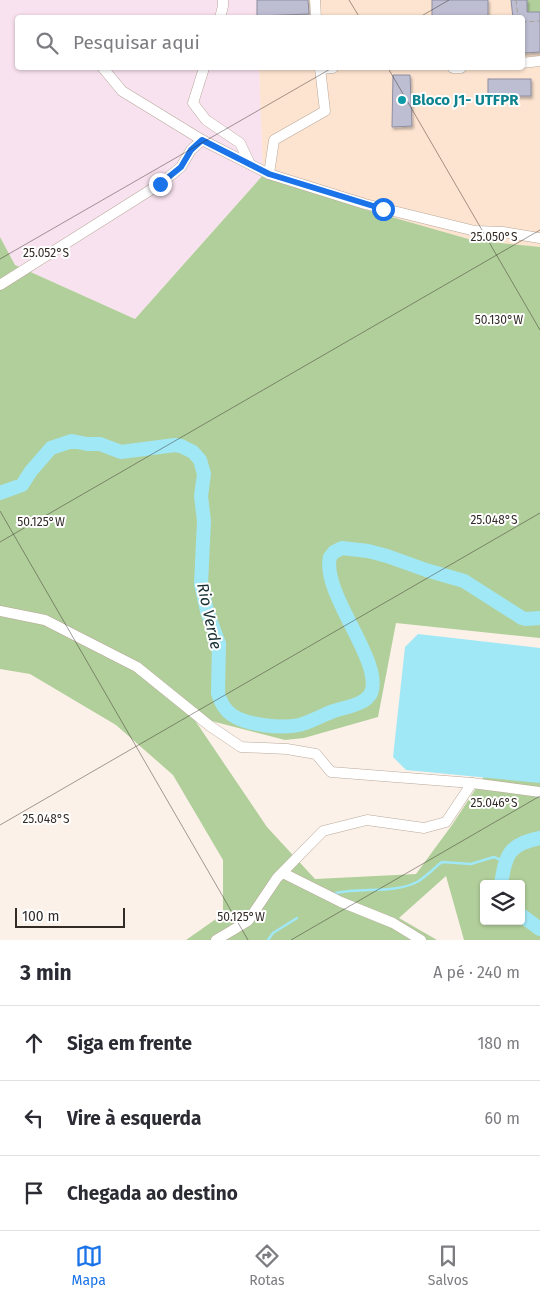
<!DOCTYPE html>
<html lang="pt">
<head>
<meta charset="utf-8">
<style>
	:root { --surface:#fff; --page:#f7f7f7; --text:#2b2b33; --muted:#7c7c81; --line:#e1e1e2; --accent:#1a73e8 }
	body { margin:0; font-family:"Fira Sans",sans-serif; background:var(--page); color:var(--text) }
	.controls { position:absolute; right:15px; bottom:15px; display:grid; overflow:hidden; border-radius:5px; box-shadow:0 1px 4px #0004 }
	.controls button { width:45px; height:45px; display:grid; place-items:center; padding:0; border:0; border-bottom:1px solid var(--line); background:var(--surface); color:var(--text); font:25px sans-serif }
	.scale { position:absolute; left:15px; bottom:12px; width:110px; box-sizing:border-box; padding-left:5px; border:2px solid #322b26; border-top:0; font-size:14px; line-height:18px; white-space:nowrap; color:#322b26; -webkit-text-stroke:4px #fff; paint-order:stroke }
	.stop { position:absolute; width:15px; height:15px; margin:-11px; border:4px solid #1a73e8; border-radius:50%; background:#fff }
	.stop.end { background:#1a73e8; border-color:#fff; box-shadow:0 1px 5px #0008 }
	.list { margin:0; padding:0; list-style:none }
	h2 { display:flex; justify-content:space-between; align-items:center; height:65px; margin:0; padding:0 20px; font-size:21px }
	h2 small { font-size:16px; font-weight:400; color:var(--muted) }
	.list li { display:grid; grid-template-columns:32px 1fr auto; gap:15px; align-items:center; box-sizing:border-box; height:75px; padding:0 20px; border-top:1px solid var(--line) }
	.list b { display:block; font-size:19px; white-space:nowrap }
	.list em { font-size:16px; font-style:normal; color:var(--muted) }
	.icon { flex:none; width:28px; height:28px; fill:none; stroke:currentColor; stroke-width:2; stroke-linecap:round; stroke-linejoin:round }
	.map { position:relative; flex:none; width:540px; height:940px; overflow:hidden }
	.search { position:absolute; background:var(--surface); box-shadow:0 1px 4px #0004; left:15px; right:15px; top:15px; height:55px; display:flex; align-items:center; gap:12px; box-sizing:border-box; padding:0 18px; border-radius:5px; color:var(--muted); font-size:19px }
	.sheet { height:290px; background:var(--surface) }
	nav { display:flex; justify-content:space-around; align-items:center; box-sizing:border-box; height:70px; border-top:1px solid var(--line); background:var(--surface); font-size:14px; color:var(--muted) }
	nav a { display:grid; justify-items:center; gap:2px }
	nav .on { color:var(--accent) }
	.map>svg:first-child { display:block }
	.built { fill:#fde4d0 }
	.industrial { fill:#f9e2ef }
	.green { fill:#b1cf9b; fill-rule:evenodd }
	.water { fill:#a1e8f7 }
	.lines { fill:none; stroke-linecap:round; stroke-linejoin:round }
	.stream { stroke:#a1e8f7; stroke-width:2.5 }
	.river { stroke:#a1e8f7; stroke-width:14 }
	.building { fill:#bebed3; stroke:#8e8ea1; filter:url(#shadow) }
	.minor-casing { stroke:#b9a89a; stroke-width:11 }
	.path { stroke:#aaa199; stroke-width:1; stroke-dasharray:5 2.5; stroke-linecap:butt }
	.minor { stroke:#fff; stroke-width:10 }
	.route { stroke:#1a73e8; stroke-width:6 }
	.ticks { fill:none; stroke:#322b26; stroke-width:1; stroke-opacity:0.45 }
	.culture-dot { fill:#0f9aa8; stroke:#fff; stroke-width:2 }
	.labels { text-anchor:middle; stroke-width:4; stroke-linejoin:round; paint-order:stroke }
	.culture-label { font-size:15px; font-weight:bold; fill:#0d838f; stroke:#fff; text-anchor:start }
	.water-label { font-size:16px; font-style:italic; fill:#183034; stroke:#fff }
	.ticks-label { font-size:12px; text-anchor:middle; fill:#322b26; stroke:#fff; stroke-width:4; stroke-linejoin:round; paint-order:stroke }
</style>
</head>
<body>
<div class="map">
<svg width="540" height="940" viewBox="0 0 540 940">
	<defs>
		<filter id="shadow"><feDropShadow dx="1.5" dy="2.5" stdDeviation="1" flood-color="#0004"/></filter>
	</defs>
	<rect width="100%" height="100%" fill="#fcf1e8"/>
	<polygon class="built" points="257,0 540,0 540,247 472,240 360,208 263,175 259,68 522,68 522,18 257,17"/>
	<polygon class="industrial" points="0,0 257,0 257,17 18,18 18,68 259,68 263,175 135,319 15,265 0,237"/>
	<g class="green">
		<rect x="527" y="0" width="13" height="12"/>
		<path d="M263,175L360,208L472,240L540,247V638L396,623L378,717L304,738L285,740L192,716L267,827L315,879L416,874L452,825L486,773L540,779V940H464L446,876L399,918L437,940H186L223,914V860L173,775L116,725L30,674L0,669V237L15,265L135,319ZM484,884H521V921H484Z"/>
	</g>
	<polygon class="water" points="418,634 540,648 540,783 406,770 393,757 405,647"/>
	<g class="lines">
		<g class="stream">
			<path d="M336,893C361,887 394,894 417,882C426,877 434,868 442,862L471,864L494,857L505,862"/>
			<polyline points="268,940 273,933 297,918"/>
		</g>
		<g class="river">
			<path d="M0,493L22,485L31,471L51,448L72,441L87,444H100L121,452L175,445L181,446L193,452L200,460L204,474L201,496L204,521L201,584L207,611L219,644L218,693C220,701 225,710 232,715C247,725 281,729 299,725C311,722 322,715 334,711C345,707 365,705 371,693C384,662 321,593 330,557L334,552L342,548L368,551L387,556L426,570L464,581L522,618L526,619L540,618"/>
			<path d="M501,884C506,855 508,844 540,838"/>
			<polyline points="521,915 540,929"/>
		</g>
	</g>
	<g class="building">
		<polygon points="257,0 308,0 309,14 257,16"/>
		<rect x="432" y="0" width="56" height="18"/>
		<polygon points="511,0 527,0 527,12 540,12 540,52 523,53 522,18 513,18"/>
		<polygon points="393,75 410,75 412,126 392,127"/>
		<rect x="488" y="79" width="43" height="17"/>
	</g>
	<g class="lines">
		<defs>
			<g id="minor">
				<polyline points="315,0 316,18"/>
				<polyline points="220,18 223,6 223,0"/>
				<polyline points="522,63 540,61"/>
				<polyline points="103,68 122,91 202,140"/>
				<polyline points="204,68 193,103 206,120 240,143 250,164"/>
				<polyline points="453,68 461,68"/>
				<polyline points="320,69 333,68"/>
				<polyline points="269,174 274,140 325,111 320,68"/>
				<polyline points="0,285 160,184 181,167 191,150 202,140 269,174 365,204 475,231 503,232 540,238"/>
				<polyline points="0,611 45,620 137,667 210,726 241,747 287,749 316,754 331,772 472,783"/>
				<polyline points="283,873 341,902 393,923 421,940"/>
				<polyline points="216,940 248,921 277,878 323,831 367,820 424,828 446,822 472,783 540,792"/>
			</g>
		</defs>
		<use href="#minor" class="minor-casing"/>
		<g class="path">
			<polyline points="516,0 518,18"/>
			<polyline points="522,22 540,21"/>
		</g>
		<use href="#minor" class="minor"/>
	</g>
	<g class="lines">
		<polyline class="route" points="160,184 181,167 191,150 202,140 269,174 383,209"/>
	</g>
	<path class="ticks" d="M349,0L360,18M418,18L449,0M388,68L540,330M0,259L332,68M0,511L248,940M0,542L540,230M0,825L540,513M291,940L540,796"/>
	<circle class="culture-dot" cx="402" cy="100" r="5"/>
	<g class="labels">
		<g class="culture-label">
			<text x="412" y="105">Bloco J1- UTFPR</text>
		</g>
		<g class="water-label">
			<text transform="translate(210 616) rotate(78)" y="6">Rio Verde</text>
		</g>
	</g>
	<g class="ticks-label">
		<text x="494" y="241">25.050°S</text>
		<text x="46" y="257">25.052°S</text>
		<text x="499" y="324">50.130°W</text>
		<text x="494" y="524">25.048°S</text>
		<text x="41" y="526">50.125°W</text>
		<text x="494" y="807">25.046°S</text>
		<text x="46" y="823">25.048°S</text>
		<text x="241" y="921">50.125°W</text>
	</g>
</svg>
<div class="controls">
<button><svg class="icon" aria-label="layers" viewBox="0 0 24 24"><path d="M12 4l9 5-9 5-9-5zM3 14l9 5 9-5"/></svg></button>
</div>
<div class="scale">100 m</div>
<div class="stop" style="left:383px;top:209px"></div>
<div class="stop end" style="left:160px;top:184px"></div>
<div class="search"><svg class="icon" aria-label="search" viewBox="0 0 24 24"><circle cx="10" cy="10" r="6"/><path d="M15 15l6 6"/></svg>Pesquisar aqui</div>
</div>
<section class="sheet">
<h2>3 min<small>A pé · 240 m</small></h2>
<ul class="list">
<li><svg class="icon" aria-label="ahead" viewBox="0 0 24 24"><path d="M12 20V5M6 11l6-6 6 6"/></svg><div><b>Siga em frente</b></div><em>180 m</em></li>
<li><svg class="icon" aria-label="left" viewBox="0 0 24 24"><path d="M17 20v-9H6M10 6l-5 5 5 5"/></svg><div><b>Vire à esquerda</b></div><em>60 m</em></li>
<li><svg class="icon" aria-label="arrive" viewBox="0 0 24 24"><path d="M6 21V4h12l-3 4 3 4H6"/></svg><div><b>Chegada ao destino</b></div></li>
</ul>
</section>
<nav>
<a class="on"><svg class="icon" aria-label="map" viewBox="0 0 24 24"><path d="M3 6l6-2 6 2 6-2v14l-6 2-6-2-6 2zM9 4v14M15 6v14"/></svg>Mapa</a>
<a><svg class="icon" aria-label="directions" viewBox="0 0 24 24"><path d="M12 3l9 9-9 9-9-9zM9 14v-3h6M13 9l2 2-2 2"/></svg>Rotas</a>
<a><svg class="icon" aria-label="saved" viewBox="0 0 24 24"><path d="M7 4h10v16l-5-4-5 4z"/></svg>Salvos</a>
</nav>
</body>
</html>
